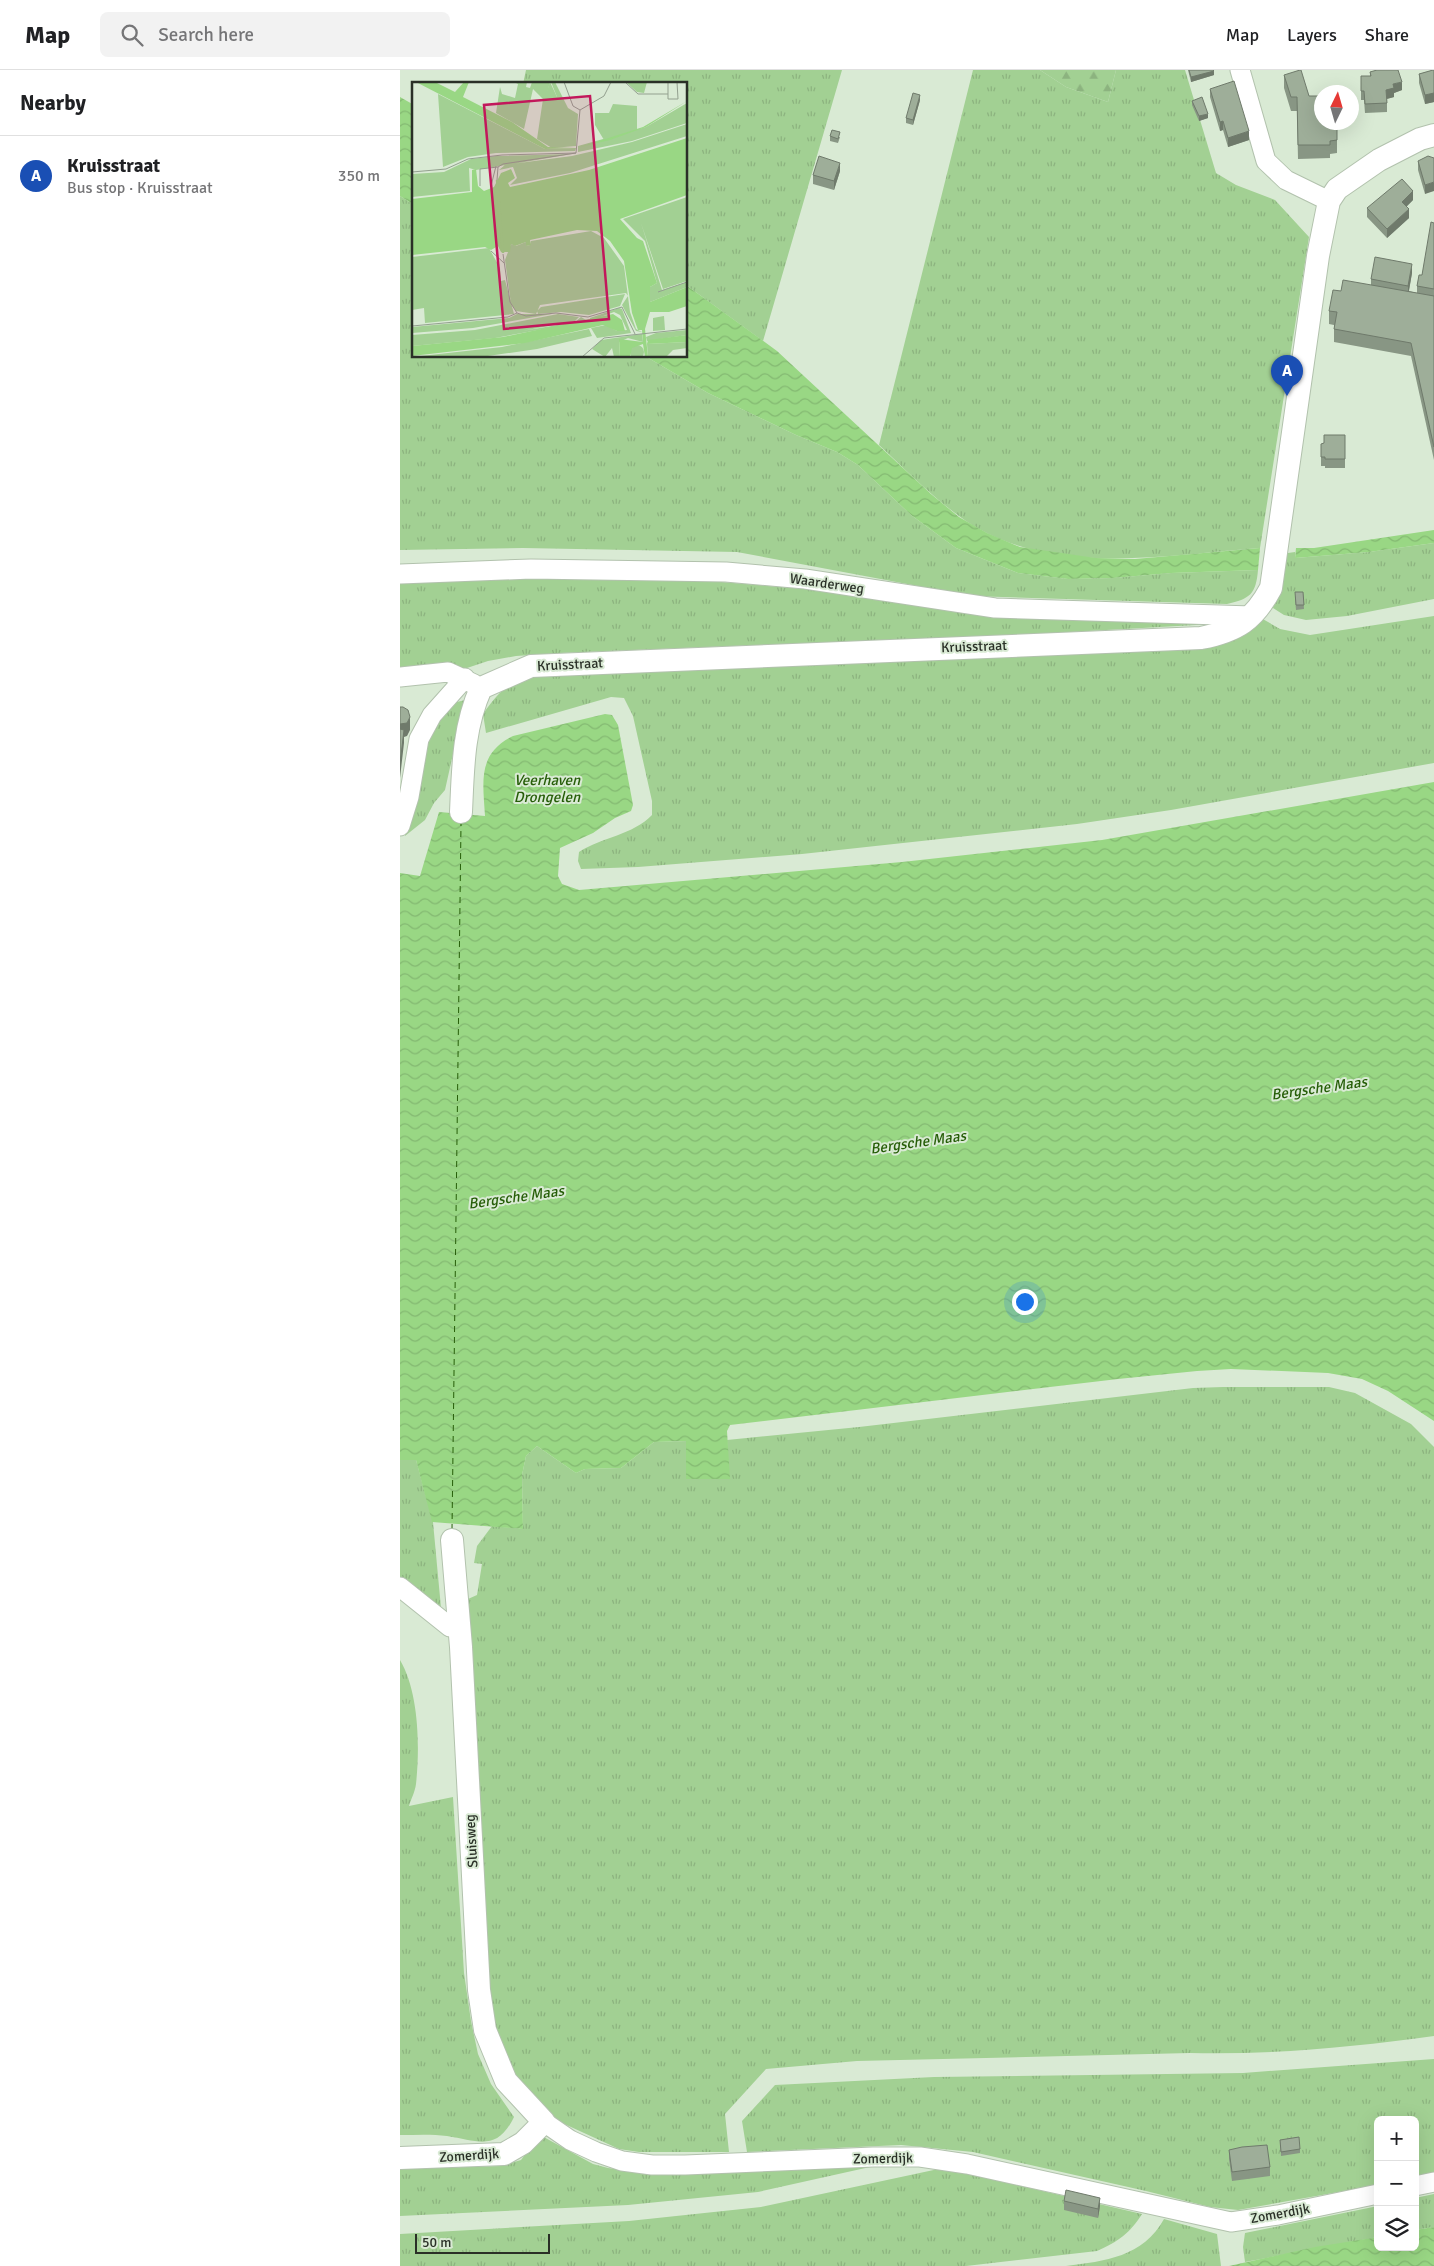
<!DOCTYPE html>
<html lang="en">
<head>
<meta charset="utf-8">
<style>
	:root { --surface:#fff; --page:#f2f2f2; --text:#202124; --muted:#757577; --line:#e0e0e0; --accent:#0f766e }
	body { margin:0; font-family:Signika,sans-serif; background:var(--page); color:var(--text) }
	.controls { position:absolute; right:15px; bottom:15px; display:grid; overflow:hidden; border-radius:8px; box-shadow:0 5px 20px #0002 }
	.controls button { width:45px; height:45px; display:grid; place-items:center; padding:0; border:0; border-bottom:1px solid var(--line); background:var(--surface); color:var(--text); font:25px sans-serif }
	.compass { position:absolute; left:914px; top:15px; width:45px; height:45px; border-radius:50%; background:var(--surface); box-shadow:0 5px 20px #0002; rotate:5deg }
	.scale { position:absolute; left:15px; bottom:12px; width:135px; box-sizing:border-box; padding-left:5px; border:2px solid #2a3027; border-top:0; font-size:14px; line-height:18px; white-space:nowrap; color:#2a3027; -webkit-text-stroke:4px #d9ead4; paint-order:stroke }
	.you { position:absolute; left:624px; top:1231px; width:18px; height:18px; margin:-12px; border:4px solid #fff; border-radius:50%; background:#1a73e8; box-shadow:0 0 0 8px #1a73e833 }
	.badge { display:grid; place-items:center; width:32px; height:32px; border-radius:50%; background:var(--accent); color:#fff; font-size:16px; font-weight:700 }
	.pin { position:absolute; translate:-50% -41px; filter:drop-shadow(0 1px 2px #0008) }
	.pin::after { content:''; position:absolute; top:26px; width:18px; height:15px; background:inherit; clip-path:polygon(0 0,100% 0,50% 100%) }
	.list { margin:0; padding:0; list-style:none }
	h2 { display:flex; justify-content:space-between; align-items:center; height:65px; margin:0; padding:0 20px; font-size:21px }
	h2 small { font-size:16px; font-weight:400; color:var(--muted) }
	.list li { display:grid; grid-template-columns:32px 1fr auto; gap:15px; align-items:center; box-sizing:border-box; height:80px; padding:0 20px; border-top:1px solid var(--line) }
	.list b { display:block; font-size:19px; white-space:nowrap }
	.list p { margin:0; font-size:16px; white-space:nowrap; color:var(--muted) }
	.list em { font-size:16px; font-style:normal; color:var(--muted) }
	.icon { flex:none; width:28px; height:28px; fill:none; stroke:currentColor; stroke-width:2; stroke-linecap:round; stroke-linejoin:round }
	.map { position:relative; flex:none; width:1034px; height:2196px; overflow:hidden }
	header { display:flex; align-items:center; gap:30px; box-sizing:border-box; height:70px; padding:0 25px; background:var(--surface); border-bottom:1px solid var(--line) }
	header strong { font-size:24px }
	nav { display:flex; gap:28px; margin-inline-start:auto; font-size:18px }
	.search { width:350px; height:45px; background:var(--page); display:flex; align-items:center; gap:12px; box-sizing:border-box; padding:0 18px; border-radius:8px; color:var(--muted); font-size:19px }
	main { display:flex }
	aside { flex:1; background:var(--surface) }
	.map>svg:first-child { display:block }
	.grass { fill:url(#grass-tufts) }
	.forest { fill:url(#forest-firs) }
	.water { fill:url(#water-waves) }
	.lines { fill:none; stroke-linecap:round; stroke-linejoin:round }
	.ferry { stroke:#265e08; stroke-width:1; stroke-dasharray:6 5; stroke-linecap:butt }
	.minor-casing { stroke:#b2c2ad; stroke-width:21 }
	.tertiary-casing { stroke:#b2c2ad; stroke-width:24 }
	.minor { stroke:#fff; stroke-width:19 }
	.tertiary { stroke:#fff; stroke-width:22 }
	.wall { fill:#889684 }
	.shaded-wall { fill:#6f7a6b }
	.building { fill:#9eae99; stroke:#6f7a6b }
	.labels { text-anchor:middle; stroke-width:4; stroke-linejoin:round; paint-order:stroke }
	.street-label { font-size:14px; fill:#2a3027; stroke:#d9ead4 }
	.water-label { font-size:15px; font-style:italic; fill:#265e08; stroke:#d9ead4 }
	.inset-river { fill:none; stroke:#99d784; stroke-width:2.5 }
	.inset-road { fill:none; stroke:#93a08f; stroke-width:1 }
	.view { fill:#c2185b; fill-opacity:0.15; stroke:#c2185b; stroke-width:2.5 }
	.inset-edge { fill:none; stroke:#2a3027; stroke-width:2.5 }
</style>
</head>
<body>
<header>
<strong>Map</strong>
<div class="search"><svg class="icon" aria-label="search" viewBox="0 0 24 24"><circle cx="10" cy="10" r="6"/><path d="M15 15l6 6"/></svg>Search here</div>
<nav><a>Map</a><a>Layers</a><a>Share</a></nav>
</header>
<main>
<aside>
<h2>Nearby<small></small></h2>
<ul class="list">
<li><span class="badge" style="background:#1a4fb4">A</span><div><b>Kruisstraat</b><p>Bus stop · Kruisstraat</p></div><em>350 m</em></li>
</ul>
</aside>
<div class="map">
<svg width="1034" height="2196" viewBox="0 0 1034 2196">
	<defs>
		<pattern id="grass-tufts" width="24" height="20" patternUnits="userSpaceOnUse" patternTransform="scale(1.25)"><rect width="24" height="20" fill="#a2d093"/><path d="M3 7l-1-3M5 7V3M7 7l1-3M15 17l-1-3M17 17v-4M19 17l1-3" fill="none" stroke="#8cb37f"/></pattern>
		<pattern id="forest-firs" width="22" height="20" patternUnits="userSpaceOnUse" patternTransform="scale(1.25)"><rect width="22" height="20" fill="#a2d093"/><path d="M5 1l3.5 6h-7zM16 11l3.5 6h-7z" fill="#8cb37f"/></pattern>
		<pattern id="water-waves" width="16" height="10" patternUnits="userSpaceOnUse" patternTransform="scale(1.25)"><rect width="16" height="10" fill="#99d784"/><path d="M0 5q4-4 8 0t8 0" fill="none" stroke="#84b972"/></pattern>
	</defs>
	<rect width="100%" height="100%" fill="#d9ead4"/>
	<g class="grass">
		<polygon points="126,0 442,0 363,271 286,215 286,14 123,14"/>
		<path d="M573,0H640L666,17L708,32L716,0H785L816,103L836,115L875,130L909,167L860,478C761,485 645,509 559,446C530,425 505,399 479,375Z"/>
		<path d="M0,126L14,135V286H245L308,323L396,365L437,382L458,395L511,445L556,478L618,503L668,509L713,508L771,503L858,500C856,524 850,529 827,534L571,526L337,482L123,478L0,480Z"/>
		<polygon points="1034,473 1034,529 947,546 906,550 884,545 873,538 881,484 895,482 895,488 969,482"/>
		<polygon points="73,507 297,510 429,521 576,544 811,552 796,555 635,564 160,583 116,586 88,591 64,599 0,601 0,510"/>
		<path d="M1034,546V693L771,740L677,754L402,784L238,797L181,799L178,791L179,782C202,767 233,765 252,745V731L233,646L224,628L211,627L86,663L83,644C105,613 112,610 150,603L733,578L861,548L880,559L910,565Z"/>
		<polygon points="65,630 45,720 34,733 25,750 5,766 7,748 27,664 53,633"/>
		<path d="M823,1317H929L955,1323L1011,1354L1034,1377V1966C954,1977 871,1985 790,1983L457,1991L366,1999L325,2044L329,2082H239L219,2079L160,2052L136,2038L122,2021L92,1963L68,1529L77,1525L82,1494L74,1493L77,1476L92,1456L123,1459L122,1405L126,1386L137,1376L176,1403L185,1399L221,1398L254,1372L287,1371L286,1409H329L327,1370L459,1357L793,1318Z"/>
		<polygon points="0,1390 16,1390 33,1452 41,1538 0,1509"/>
		<path d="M0,1590C19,1622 20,1677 16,1714C15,1722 11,1729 9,1736L53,1727L64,1903L71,1951L78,1984L91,2014L114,2047C97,2082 79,2071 47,2066C32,2064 16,2065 0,2065Z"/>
		<polygon points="1034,1989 1034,2104 1015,2108 1015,2050 978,2050 978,2115 838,2140 810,2137 746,2121 573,2082 501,2075 347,2082 342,2051 375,2015 534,2007 843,2003"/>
		<polygon points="140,2065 193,2094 208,2098 245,2103 479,2095 358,2122 228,2135 0,2146 0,2099 100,2096 121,2090"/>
		<path d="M543,2098L742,2144C730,2163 718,2172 697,2181L566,2196H0V2164L229,2151L361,2137Z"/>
		<polygon points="1034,2124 1034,2157 1015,2160 1015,2128"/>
		<polygon points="978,2136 978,2167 845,2192 843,2177 845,2163"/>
		<path d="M764,2149L817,2164L821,2196H666C705,2191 743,2187 764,2149Z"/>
	</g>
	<polygon class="forest" points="640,0 716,0 708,32 666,17"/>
	<g class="water">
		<polygon points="0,27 14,35 14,135 0,126"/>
		<polygon points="286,215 377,281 531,424 559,447 587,463 620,477 696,488 735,489 860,478 858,500 771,503 713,508 668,509 618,503 556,478 511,445 458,395 437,382 396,365 308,323 245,286 286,286"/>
		<polygon points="1034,460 1034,473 969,482 895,488 896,478 914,478"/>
		<path d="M205,644L212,645L218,655L233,735L231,741L215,748L193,763L160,778L158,806L162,814L179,820L502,792L702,770L1034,712V1351L988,1321L962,1309L928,1303L831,1299L797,1301L718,1309L330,1355L327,1361L330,1409H286V1371L254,1372L221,1398L185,1399L176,1403L137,1376L126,1386L122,1405L123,1459L32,1452L16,1390H0V803L20,806L39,742L85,746C83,711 77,684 113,666Z"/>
		<polygon points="1034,2157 1034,2196 829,2196 915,2177 978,2167 978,2177 1015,2177 1015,2160"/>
	</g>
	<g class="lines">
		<polyline class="ferry" points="52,1460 61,754"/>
		<defs>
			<g id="minor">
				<polyline points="840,0 866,91 886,110 929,131"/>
				<polyline points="0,504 131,499 326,502 405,509 595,538 852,546"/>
				<polyline points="0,607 48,602 74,614"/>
				<polyline points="0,756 9,727 19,669 32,645 65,608"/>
				<polyline points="0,1517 50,1557 59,1555"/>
				<polyline points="144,2052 170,2070 196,2082 222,2091 252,2095 285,2095 473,2087 520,2087 567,2094 831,2152 878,2145 978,2124"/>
				<polyline points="1015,2116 1034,2112"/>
			</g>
			<g id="tertiary">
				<path d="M61,742C63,699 63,658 81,618L131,596L801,568C837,561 854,550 871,518L918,186L929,131L937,119L979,90L1020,69L1034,65"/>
				<polyline points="0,2088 104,2084 123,2073 144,2052 106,2011 85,1960 79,1920 61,1577 52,1470"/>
			</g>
		</defs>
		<use href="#minor" class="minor-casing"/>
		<use href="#tertiary" class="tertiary-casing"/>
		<use href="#minor" class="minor"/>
		<use href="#tertiary" class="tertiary"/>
	</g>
	<g class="wall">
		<polygon points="788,0 813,0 814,5 791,12"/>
		<polygon points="1034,0 1034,32 1025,34 1019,13 1019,4"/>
		<polygon points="970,2 1002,20 994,23 994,27 987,29 987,42 965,43 964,30 961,30 961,6 970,6"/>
		<polygon points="884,5 937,52 937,83 930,84 930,88 898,89 897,41 891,41 884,18"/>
		<polygon points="810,19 849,70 828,77 823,60 820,61 810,27"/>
		<polygon points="520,30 513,55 506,53 506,48"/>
		<polygon points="792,31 808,48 799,51 792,35"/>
		<polygon points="430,66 440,67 438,73 430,71"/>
		<polygon points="1034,88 1025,124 1018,100 1018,91"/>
		<polygon points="440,101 434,120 413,114 413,105"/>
		<polygon points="1013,130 1006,137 1009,148 987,168 967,147 967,138"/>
		<polygon points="1034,153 1034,390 1011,286 934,272 934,255 929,254 929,241 941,221 971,215 971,209 1012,203 1009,221 1017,223 1017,216 1022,205"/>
		<polygon points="945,365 945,398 925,398 925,396 921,396 921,382 924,373"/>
		<polygon points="903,522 904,539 896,540 895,527"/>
		<polygon points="880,2070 900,2079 900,2083 881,2086"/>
		<polygon points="829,2080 870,2097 870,2106 832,2111 829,2089"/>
		<polygon points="664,2131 700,2136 698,2148 664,2140"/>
	</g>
	<g class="shaded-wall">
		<polygon points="814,1 814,5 791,12 791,7"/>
		<polygon points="1002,12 1002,20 994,23 994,27 986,29 986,20 993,14"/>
		<polygon points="1034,23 1034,32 1025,34 1025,25"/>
		<polygon points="520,25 520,30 513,55 513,50"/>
		<polygon points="808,44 808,48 799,51 799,46"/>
		<polygon points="823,51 823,60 820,61 820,52"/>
		<polygon points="849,61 849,70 828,77 828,68"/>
		<polygon points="440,93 440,101 434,120 434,111"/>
		<polygon points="1034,112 1034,121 1025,124 1025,115"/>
		<polygon points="1013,121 1013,130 1002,141 1002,132"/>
		<polygon points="1009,139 1009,148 987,168 987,159"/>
		<polygon points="1012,194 1012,203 1008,225 1008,216"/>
		<polygon points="10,647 10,660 7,666 4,667 4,673 0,708 0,654"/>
		<polygon points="700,2128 700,2136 698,2148 698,2139"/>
	</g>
	<g class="building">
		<polygon points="789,0 813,0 814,1 791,7"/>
		<polygon points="900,0 901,0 909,26 922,26 922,52 937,52 937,70 930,71 930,75 898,75 897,27 891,27 884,5"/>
		<polygon points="977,0 998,0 1002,12 993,14 994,18 986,20 987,33 965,34 964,21 961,21 961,6 971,6 970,2"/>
		<polygon points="1033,0 1034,0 1034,23 1025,25 1019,4"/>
		<polygon points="834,11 849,61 828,68 823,51 820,52 810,19"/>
		<polygon points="513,23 520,25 513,50 506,48"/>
		<polygon points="802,27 808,44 799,46 792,31"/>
		<polygon points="432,60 440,62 438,69 430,66"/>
		<polygon points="419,86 440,93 434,111 413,105"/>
		<polygon points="1028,86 1034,88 1034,112 1025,115 1018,91"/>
		<polygon points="1002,109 1013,121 1002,132 1009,139 987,159 967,138"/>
		<polygon points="1031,152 1034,153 1034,219 1017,216 1019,205 1022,205"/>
		<polygon points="975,187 1012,194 1008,216 971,209"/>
		<polygon points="943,210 1034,226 1034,377 1011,273 934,259 937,242 929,241 933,220 941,221"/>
		<polygon points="924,365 945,365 945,389 925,389 925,387 921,387 921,374 924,373"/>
		<polygon points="895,522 903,522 904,535 896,535"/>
		<polygon points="0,637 3,637 8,640 10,647 7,653 0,654 0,656"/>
		<polygon points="0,659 4,660 0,694"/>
		<polygon points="899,2067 900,2079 881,2082 880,2070"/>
		<polygon points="867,2075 870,2097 832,2102 829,2080 842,2077"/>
		<polygon points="666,2120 700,2128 698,2139 664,2131"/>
	</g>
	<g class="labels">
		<g class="street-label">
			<text transform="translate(427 513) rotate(8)" y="5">Waarderweg</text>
			<text transform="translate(574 576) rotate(-2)" y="5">Kruisstraat</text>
			<text transform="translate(170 594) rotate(-3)" y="5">Kruisstraat</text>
			<text transform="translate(71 1771) rotate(-93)" y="5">Sluisweg</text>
			<text transform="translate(69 2085) rotate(-4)" y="5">Zomerdijk</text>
			<text transform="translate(483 2088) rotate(-1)" y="5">Zomerdijk</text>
			<text transform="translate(880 2143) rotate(-10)" y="5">Zomerdijk</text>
		</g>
		<g class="water-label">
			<text x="147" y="715">Veerhaven<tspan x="147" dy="17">Drongelen</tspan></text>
			<text transform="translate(919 1018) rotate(-8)" y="5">Bergsche Maas</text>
			<text transform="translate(518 1072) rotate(-8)" y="5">Bergsche Maas</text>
			<text transform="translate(116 1127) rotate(-8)" y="5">Bergsche Maas</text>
		</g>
	</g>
	<g transform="translate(12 12)">
		<rect width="275" height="275" fill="#d9ead4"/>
		<path d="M102,0H115L114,5L118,6L120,0H138L134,15H145L139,0H143L156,26L166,32L164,64L140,66L125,57L131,17L121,7L112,47L84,31L88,5L90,12L103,16L106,2ZM214,0H235L232,11L225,10ZM26,12L133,67L164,66L163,69L84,71L56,75L31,85ZM275,21V41L220,59L166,70V64L234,45ZM201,22L225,24V48L192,58L183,43V31H197ZM275,42V54L158,91L98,103L105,96L101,85L87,88L93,83L160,74L220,60ZM160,72L64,88L57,86L58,109L0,115V92L32,90L59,77L84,74ZM275,115V199L251,207L229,141L250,208L275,200V205L238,220V205L245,201L233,159L211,137ZM179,149L192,156L212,184L218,230L224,247L230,250L224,249L210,223L216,214L214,211L128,223L124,232L104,229L99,222L93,178L99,162L104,164L114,160V164L118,163L119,159ZM77,166L88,186L89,199L93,198L102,232L13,241L12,226L0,228V175ZM213,212L208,224L177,233L149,230L126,232L125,229L129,225ZM207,226L210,227L219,251L185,256L179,246L194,243L205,249L215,248L208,233L202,230L178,239V236ZM105,232H140L61,246L0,251V245L97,236ZM146,232L167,235L163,239L110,249L163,240L169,235L176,239L83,256L0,264V253L63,248ZM252,234L253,248L241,249V236ZM177,247L180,254L125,267L69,275H0L90,265ZM275,248V253L235,259L234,255L244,251ZM230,252L231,260L216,256L207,260L208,275H202L200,266L193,275L180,267L189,258ZM275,260V266L261,268L254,275H236L235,262ZM218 270a7 7 0 1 1 14 0a7 7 0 1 1-14 0Z" fill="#a2d093"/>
		<path d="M138,0L145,15V20L133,15Z" fill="#a2d093"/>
		<path d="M4,0H23L43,10L52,0H57L51,15L100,40L136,65L164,66L133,67ZM275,19L234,45L198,58L168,65L231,45ZM275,56V113L208,137L225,156L231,159L245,201L238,205V220L275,205V224L257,230H238L233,247L236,275H233L231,262L220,266L218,275H208L207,257L231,260L230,248H226L220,231L212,179L198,159L185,149L165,148L118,158L119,163L114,164V160L103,164L99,162L98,170H89L86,164L79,168L73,165L0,173V117L60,110V88L64,87L66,104L72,109L82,105L89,91L99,87L103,96L96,101L98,105L177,88ZM201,232L210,238L213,249H205L191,243L113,261L0,274V264L91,255ZM275,253V260L235,262L236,258Z" fill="#99d784"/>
		<path class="inset-river" d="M85,98L91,171"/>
		<path class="inset-road" d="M152,0L161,24L168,28M213,0L226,12H256M256,0V17H266L265,0M164,71L168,28L192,14L199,0M0,90L34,87L56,77L90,73L164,71M85,98L86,85L91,82L164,71M68,104V87L86,85M79,104L84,84M79,169L92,181M91,172L98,220L105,231L114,234L144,231L176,235L210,225L223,252M246,210L275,200M0,244L96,235L105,231M170,275L192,256L275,247"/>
		<path class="view" d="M178,14L197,237L92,247L72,23Z"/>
		<rect width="275" height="275" class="inset-edge"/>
	</g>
</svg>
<div class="controls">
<button>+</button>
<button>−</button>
<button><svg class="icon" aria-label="layers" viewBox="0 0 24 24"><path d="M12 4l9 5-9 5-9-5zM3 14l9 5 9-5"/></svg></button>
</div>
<svg class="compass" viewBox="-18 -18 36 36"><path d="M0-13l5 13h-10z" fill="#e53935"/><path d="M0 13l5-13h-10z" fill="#757577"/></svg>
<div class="scale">50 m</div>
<div class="you"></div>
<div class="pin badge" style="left:887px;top:326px;background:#1a4fb4">A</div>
</div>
</main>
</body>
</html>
